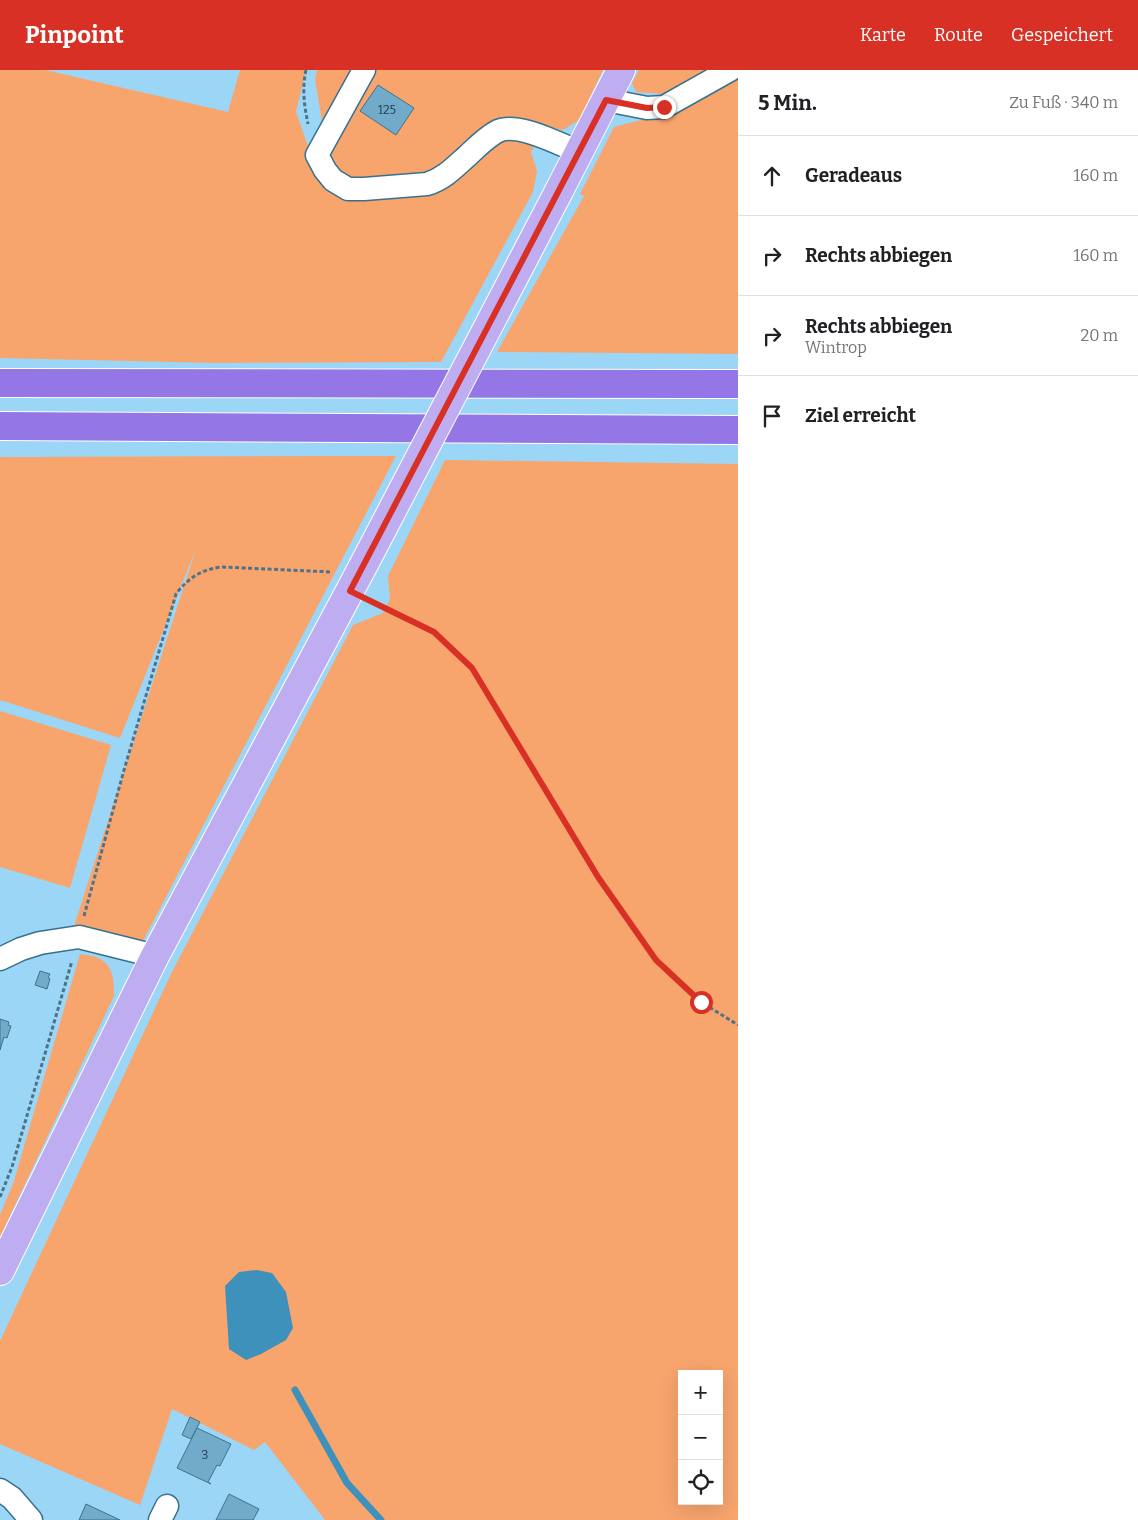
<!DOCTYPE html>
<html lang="de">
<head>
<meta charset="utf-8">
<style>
	:root { --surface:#fff; --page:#f2f2f2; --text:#202124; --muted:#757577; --line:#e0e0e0; --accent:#d93025 }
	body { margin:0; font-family:Bitter,serif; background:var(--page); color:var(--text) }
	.controls { position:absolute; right:15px; bottom:15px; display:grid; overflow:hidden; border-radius:0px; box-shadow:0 5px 20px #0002 }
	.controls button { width:45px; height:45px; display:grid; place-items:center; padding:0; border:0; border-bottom:1px solid var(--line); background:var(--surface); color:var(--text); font:25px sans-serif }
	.stop { position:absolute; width:15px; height:15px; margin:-11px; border:4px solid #d93025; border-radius:50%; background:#fff }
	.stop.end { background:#d93025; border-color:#fff; box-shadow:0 1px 5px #0008 }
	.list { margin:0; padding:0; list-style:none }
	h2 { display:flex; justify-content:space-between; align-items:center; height:65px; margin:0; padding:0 20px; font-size:21px }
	h2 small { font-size:16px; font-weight:400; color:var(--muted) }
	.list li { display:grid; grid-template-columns:32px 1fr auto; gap:15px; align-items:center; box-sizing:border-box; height:80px; padding:0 20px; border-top:1px solid var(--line) }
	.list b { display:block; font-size:19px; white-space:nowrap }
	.list p { margin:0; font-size:16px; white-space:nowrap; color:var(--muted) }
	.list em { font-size:16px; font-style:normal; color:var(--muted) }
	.icon { flex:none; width:28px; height:28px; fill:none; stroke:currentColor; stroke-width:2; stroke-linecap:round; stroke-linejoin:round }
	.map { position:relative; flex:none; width:738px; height:1450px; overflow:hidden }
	header { display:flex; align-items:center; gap:30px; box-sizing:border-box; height:70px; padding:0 25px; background:var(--accent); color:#fff }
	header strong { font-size:24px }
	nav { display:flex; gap:28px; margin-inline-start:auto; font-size:18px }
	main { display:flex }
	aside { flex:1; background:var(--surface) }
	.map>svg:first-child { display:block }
	.green { fill:#f8a46d; fill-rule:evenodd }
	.water { fill:#3e91ba }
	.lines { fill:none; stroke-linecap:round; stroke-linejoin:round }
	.stream { stroke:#3e91ba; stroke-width:7 }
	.building { fill:#72abca; stroke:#3b7391 }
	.minor-casing { stroke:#38718e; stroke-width:25 }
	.major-casing { stroke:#fff; stroke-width:30 }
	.highway-casing { stroke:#fff; stroke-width:30 }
	.path { stroke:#4e7389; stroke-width:3; stroke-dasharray:4 2.5; stroke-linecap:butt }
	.minor { stroke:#fff; stroke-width:22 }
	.major { stroke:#bfadf1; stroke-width:28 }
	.highway { stroke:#9476e7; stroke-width:28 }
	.major-bridge-casing { stroke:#fff; stroke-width:30; stroke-linecap:butt }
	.major-bridge { stroke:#bfadf1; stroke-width:28 }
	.route { stroke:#d93025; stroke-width:6 }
	.labels { text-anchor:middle; stroke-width:4.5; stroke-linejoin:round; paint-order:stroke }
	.number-label { font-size:12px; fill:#1c3848 }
</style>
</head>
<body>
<header>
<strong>Pinpoint</strong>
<nav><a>Karte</a><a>Route</a><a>Gespeichert</a></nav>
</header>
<main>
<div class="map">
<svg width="738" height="1450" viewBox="0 0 738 1450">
	<rect width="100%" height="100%" fill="#9cd6f7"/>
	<g class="green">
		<polygon points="0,0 45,0 228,42 240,0 306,0 296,42 313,90 364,130 504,68 524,67 535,75 531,82 537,101 533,122 441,292 217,293 0,288"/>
		<polygon points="317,0 603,0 579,50 563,60 528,51 427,106 365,113 339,102 327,82 315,9"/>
		<polygon points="639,0 738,0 738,284 497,282 584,126 580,124 614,57 649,48 682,29 677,16 664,24 636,22 632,13"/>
		<polygon points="396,386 143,871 73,859 196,479 120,668 0,630 0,387"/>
		<path d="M445,390L738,394V1450H325L265,1372L254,1380L172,1339L140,1435L0,1374V1271L171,904L353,555L383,543L390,529L388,506ZM682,1304H719V1431H682Z"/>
		<polygon points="0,641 111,675 70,818 0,797"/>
		<path d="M80,884C86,885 95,886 100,889C114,896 114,913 114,926L0,1167V1145L14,1111Z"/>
	</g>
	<polygon class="water" points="257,1200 272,1203 286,1222 293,1258 286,1270 261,1284 246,1290 229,1279 225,1216 239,1202"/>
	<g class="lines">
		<polyline class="stream" points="295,1320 347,1413 381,1450"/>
	</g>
	<g class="building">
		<polygon points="378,15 414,38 396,65 360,41"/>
		<polygon points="40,901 50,904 48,908 50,909 47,919 35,915"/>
		<polygon points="0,949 9,952 8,955 11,956 7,968 4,967 0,980"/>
		<polygon points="190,1347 200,1352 191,1369 182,1365"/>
		<polygon points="197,1358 231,1374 220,1396 217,1395 208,1412 211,1414 177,1398"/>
		<polygon points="229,1424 259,1439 253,1450 216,1450"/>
		<polygon points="86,1434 120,1450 79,1450"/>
	</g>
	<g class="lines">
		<defs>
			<g id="minor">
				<path d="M364,0L317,85L325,100L333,110L348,119H364L427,114C443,109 453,99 465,88C475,79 486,67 498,61C518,52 559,74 579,82"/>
				<polyline points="606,30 647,38 664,37 730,0"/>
				<polyline points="0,889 21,879 40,873 79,867 155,886"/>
				<polyline points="0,1420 12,1428 31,1450"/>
				<polyline points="160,1450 167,1436"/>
			</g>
			<g id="major">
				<polyline points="560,119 621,0"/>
				<polyline points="0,1201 155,886 362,498"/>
			</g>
			<g id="highway">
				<polyline points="0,313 738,314"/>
				<polyline points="0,356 738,360"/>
			</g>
		</defs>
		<use href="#minor" class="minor-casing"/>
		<use href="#major" class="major-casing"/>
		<use href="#highway" class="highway-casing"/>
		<g class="path">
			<path d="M306,0C302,18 304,35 308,54"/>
			<polyline points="371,531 434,562 472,598 598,807 656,890 701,932 738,955"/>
			<path d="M84,846L124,700L176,524C188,508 202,499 222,497L332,502"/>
			<polyline points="0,1127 12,1097 72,891"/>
		</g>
		<use href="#minor" class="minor"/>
		<use href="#major" class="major"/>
		<use href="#highway" class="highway"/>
		<defs>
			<polyline id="major-bridge" points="362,498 560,119"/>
		</defs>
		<use href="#major-bridge" class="major-bridge-casing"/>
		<use href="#major-bridge" class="major-bridge"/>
	</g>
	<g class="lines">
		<polyline class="route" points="664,37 647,38 606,30 350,521 434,562 472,598 598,807 656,890 701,932"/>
	</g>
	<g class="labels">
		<g class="number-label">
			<text x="387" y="44">125</text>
			<text x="205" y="1389">3</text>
		</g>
	</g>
</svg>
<div class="controls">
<button>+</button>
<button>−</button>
<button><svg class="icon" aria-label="locate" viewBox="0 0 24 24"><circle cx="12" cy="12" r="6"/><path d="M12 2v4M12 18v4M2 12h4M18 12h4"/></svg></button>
</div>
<div class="stop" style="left:701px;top:932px"></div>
<div class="stop end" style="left:664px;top:37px"></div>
</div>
<aside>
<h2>5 Min.<small>Zu Fuß · 340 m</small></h2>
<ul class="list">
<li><svg class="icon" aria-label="ahead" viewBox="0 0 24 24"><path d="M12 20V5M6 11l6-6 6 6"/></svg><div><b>Geradeaus</b></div><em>160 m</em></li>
<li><svg class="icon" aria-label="right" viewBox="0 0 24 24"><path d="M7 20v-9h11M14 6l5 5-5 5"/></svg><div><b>Rechts abbiegen</b></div><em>160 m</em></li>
<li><svg class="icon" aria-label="right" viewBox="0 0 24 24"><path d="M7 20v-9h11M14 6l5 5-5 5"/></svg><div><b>Rechts abbiegen</b><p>Wintrop</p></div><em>20 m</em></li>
<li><svg class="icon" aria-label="arrive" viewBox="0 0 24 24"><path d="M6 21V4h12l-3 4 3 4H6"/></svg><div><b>Ziel erreicht</b></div></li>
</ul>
</aside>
</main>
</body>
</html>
